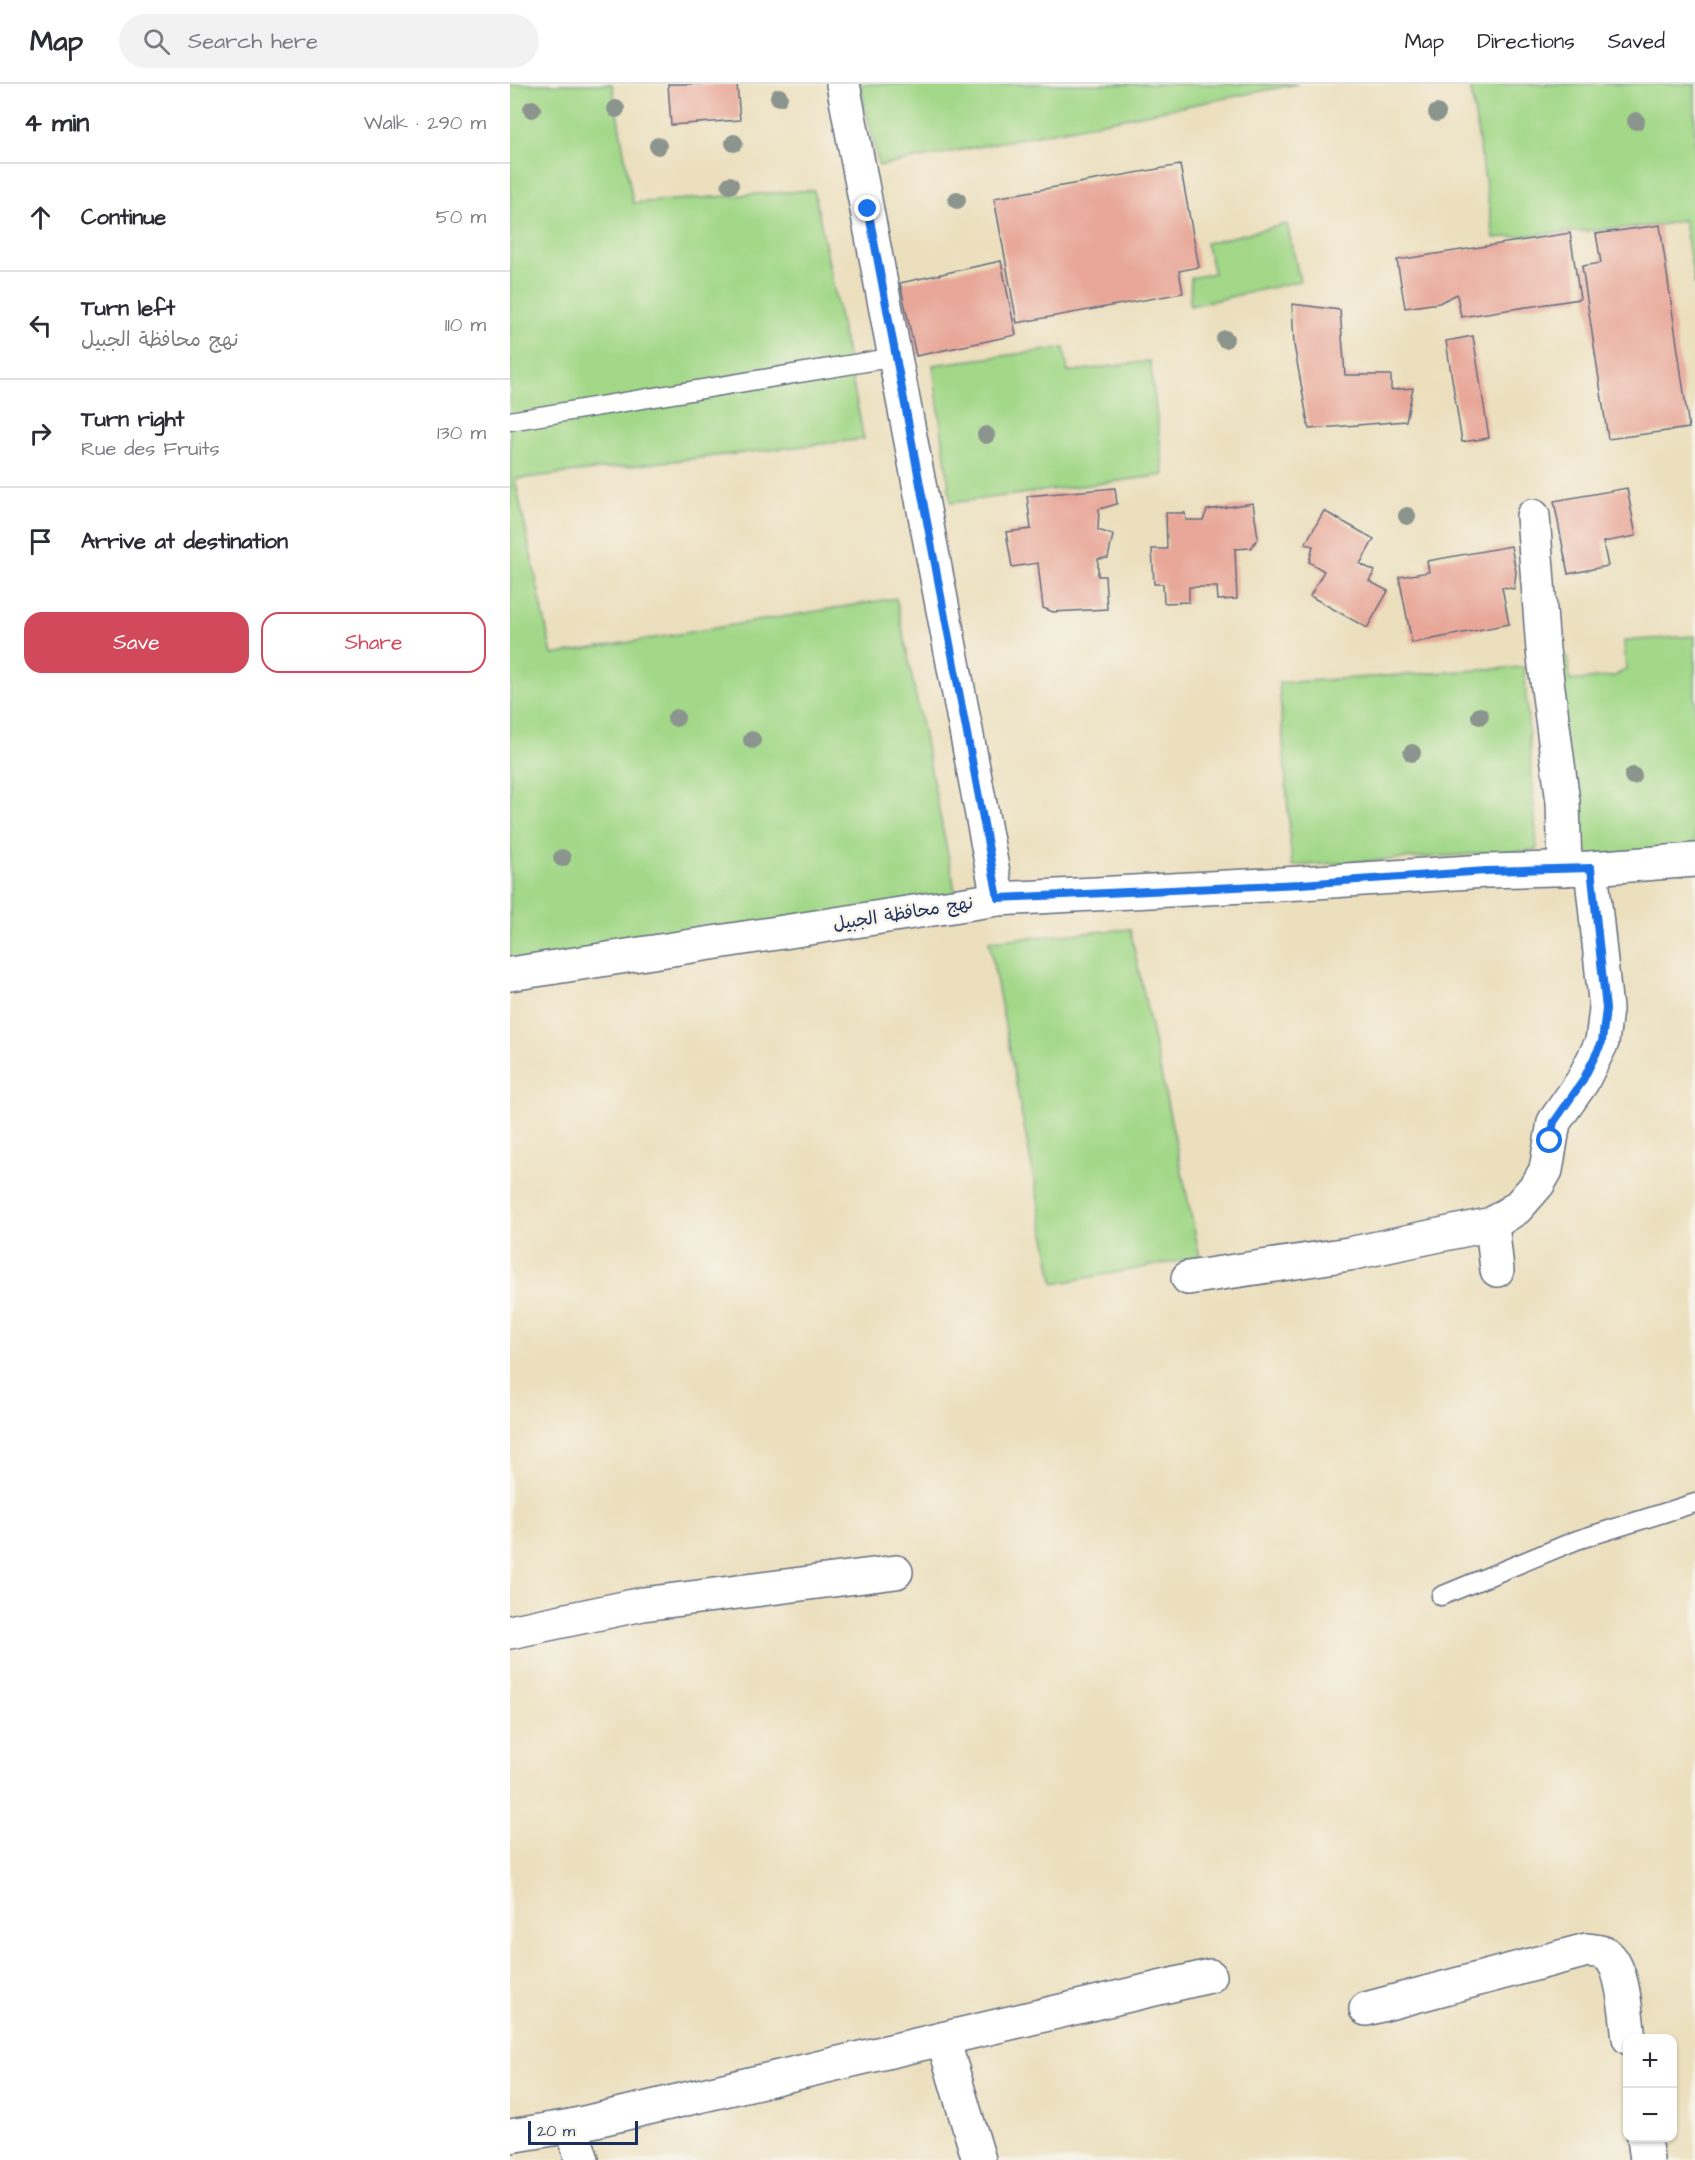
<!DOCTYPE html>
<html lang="en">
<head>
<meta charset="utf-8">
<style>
	:root { --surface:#fff; --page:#f2f2f3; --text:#2b2b33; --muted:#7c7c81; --line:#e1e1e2; --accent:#d1495b }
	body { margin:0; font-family:"Architects Daughter","Playpen Sans Arabic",sans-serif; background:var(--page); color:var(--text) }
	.controls { position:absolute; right:18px; bottom:18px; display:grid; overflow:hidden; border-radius:12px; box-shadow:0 2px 4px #0004 }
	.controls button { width:54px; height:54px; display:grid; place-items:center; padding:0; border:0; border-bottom:2px solid var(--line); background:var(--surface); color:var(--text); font:30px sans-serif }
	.scale { position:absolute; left:18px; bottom:15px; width:110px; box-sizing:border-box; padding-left:6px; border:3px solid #1b2f5e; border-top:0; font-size:16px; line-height:21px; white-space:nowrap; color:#1b2f5e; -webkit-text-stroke:4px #f7f3e8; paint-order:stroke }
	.stop { position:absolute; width:18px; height:18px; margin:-14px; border:4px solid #1a73e8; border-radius:50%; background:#fff }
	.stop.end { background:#1a73e8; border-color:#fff; box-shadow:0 2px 6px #0008 }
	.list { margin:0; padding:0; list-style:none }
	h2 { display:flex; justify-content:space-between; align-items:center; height:78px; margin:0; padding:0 24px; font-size:26px }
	h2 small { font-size:20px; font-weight:400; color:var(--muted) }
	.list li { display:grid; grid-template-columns:39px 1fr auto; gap:18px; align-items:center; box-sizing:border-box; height:108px; padding:0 24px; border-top:2px solid var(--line) }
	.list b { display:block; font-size:22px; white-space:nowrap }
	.list p { margin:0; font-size:20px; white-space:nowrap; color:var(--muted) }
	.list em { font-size:20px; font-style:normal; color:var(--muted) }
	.actions { display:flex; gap:12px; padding:18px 24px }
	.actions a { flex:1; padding:14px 0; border:2px solid var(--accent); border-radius:18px; text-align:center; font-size:21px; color:var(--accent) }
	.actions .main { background:var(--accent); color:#fff }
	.icon { flex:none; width:33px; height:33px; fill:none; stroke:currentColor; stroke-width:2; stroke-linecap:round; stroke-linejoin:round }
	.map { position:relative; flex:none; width:1185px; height:2076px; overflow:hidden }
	header { display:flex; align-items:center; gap:36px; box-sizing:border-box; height:84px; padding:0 30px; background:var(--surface); border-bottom:2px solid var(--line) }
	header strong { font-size:28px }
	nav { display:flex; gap:33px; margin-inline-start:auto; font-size:21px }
	.search { width:420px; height:54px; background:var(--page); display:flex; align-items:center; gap:15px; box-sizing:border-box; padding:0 21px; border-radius:33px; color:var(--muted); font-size:22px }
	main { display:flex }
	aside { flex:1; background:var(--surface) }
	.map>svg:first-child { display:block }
	.green { fill:#a2d888; stroke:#5e8473; stroke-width:1.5 }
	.building { fill:#e8a799 }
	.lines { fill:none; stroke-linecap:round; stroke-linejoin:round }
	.service-casing { stroke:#646d7f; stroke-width:21 }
	.minor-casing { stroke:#646d7f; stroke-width:36 }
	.tertiary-casing { stroke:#646d7f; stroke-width:36 }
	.service { stroke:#fff; stroke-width:18 }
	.minor { stroke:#fff; stroke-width:33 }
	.tertiary { stroke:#fff; stroke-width:33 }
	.tree { fill:#8b958e }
	.route { stroke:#1a73e8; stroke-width:8 }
	.labels { text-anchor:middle; stroke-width:5; stroke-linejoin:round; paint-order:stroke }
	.street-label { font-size:18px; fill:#1b2f5e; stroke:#f7f3e8 }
</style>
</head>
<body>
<header>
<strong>Map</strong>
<div class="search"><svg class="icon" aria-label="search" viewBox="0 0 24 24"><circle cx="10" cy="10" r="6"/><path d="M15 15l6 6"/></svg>Search here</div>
<nav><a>Map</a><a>Directions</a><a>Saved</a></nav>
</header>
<main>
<aside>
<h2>4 min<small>Walk · 290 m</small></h2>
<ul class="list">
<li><svg class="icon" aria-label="ahead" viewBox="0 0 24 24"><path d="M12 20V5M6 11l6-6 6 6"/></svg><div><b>Continue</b></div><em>50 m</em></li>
<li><svg class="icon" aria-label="left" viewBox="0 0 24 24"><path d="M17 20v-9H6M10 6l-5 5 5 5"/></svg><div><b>Turn left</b><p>نهج محافظة الجبيل</p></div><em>110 m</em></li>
<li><svg class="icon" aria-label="right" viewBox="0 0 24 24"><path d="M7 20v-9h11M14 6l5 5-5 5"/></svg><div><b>Turn right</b><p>Rue des Fruits</p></div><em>130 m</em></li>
<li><svg class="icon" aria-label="arrive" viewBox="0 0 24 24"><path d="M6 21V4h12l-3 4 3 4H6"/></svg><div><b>Arrive at destination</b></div></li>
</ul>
<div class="actions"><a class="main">Save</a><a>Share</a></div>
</aside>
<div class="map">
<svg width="1185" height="2076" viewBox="0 0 1185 2076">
	<rect width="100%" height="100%" fill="#f7f3e8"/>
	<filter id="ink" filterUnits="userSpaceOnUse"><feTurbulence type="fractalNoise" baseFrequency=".0167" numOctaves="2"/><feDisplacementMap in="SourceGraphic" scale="12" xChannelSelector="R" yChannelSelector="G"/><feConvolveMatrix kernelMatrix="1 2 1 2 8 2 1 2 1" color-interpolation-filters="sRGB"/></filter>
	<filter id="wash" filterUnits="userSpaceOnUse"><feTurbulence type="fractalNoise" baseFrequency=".008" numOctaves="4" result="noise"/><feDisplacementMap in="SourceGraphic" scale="24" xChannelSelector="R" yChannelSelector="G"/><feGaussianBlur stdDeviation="1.35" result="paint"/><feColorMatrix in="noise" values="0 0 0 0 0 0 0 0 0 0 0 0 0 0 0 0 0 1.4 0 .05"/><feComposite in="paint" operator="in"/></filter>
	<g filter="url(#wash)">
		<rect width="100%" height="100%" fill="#ebdfbd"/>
		<g class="green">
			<polygon points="0,0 102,0 123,119 304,106 354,355 5,395 42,571 386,514 446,811 0,879"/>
			<polygon points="350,0 788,0 369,82"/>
			<polygon points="960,0 1185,0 1185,202 1174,136 1150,141 984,154"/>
			<polygon points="777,140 790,197 680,222 681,194 704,189 696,159"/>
			<polygon points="554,264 558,288 640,277 654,391 441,419 423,281"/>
			<polygon points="1185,552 1185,768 1081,776 1067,765 1045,574 1058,573 1060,597 1105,592 1116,585 1114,557"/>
			<polygon points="1014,583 1027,766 782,782 769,599"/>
			<polygon points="620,845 690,1173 544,1200 479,857"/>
		</g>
		<g id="blocks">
			<g class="building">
				<polygon points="158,0 227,0 230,36 161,41"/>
				<polygon points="670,81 689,183 669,187 673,209 507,239 484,114"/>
				<polygon points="1150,141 1179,344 1098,355 1072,182 1091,179 1086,150"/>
				<polygon points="1060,149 1070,215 951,233 947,210 929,219 895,224 887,176"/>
				<polygon points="491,177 506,251 406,272 390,199"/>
				<polygon points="782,220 830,226 835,291 881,291 881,306 903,304 896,337 799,345 784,261"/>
				<polygon points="963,252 979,354 952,358 936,257"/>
				<polygon points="605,404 607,420 589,425 588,446 603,451 598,474 588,475 588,492 595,492 597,525 543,528 533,524 528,479 502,483 496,448 521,445 517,412"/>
				<polygon points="1117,404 1126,452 1093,458 1098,482 1058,490 1044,417"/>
				<polygon points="743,419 748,454 741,464 725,465 727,515 708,516 707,503 679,503 679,518 654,519 653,500 644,500 642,465 657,465 656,429 675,429 676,436 693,436 697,426"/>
				<polygon points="814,427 864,455 850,480 865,487 859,497 878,507 857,544 800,512 814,487 799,478 803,462 795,460"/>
				<polygon points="1001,462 1006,488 1004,505 992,503 999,540 902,559 889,493 919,488 917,477"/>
			</g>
		</g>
	</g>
	<g filter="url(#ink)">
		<use href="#blocks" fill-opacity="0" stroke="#646d7f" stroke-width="1.5"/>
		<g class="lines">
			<defs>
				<g id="service">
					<polyline points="0,337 386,273"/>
					<polyline points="931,1512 1067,1456 1185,1419"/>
				</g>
				<g id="minor">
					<polyline points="1023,432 1033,566 1053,718 1055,785"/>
					<polyline points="0,890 488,815"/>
					<polyline points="982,1140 987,1186"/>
					<polyline points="678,1194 839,1170 982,1140 1007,1124 1028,1100 1036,1086 1044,1038 1072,998 1092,958 1096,925 1081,784"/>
					<polyline points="0,1548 133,1520 386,1488"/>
					<path d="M856,1925L1077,1866C1083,1867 1091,1867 1096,1870C1114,1882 1116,1933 1119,1954"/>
					<polyline points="433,1955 469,2076"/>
					<polyline points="61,2042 72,2076"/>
					<polyline points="0,2052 61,2042 700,1892"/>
					<polyline points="1134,2054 1137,2076"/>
				</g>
				<polyline id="tertiary" points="333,0 488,815 791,799 976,787 1081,784 1185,776"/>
			</defs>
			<use href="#service" class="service-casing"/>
			<use href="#minor" class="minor-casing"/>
			<use href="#tertiary" class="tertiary-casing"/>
			<use href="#service" class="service"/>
			<use href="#minor" class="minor"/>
			<use href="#tertiary" class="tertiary"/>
		</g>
		<g class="tree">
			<circle cx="269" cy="13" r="9"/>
			<circle cx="22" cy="25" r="9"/>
			<circle cx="106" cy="25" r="9"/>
			<circle cx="927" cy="29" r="9"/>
			<circle cx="1126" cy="37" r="9"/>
			<circle cx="224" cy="59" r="9"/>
			<circle cx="148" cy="62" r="9"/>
			<circle cx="220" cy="101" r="9"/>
			<circle cx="447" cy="116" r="9"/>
			<circle cx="715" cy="255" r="9"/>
			<circle cx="476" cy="351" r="9"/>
			<circle cx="897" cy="432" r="9"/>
			<circle cx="970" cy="632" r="9"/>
			<circle cx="166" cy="634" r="9"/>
			<circle cx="242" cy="656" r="9"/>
			<circle cx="902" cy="669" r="9"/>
			<circle cx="1123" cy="692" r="9"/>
			<circle cx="52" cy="774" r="9"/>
		</g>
	</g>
	<g class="lines" filter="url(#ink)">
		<polyline class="route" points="358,125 488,814 791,800 976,787 1081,784 1096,925 1092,958 1072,998 1044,1038 1040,1057"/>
	</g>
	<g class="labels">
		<g class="street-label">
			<text transform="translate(393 829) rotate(-9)" y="6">نهج محافظة الجبيل</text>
		</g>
	</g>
</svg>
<div class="controls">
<button>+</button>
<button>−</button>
</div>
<div class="scale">20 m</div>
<div class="stop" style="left:1040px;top:1057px"></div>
<div class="stop end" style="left:358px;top:125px"></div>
</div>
</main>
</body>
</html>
